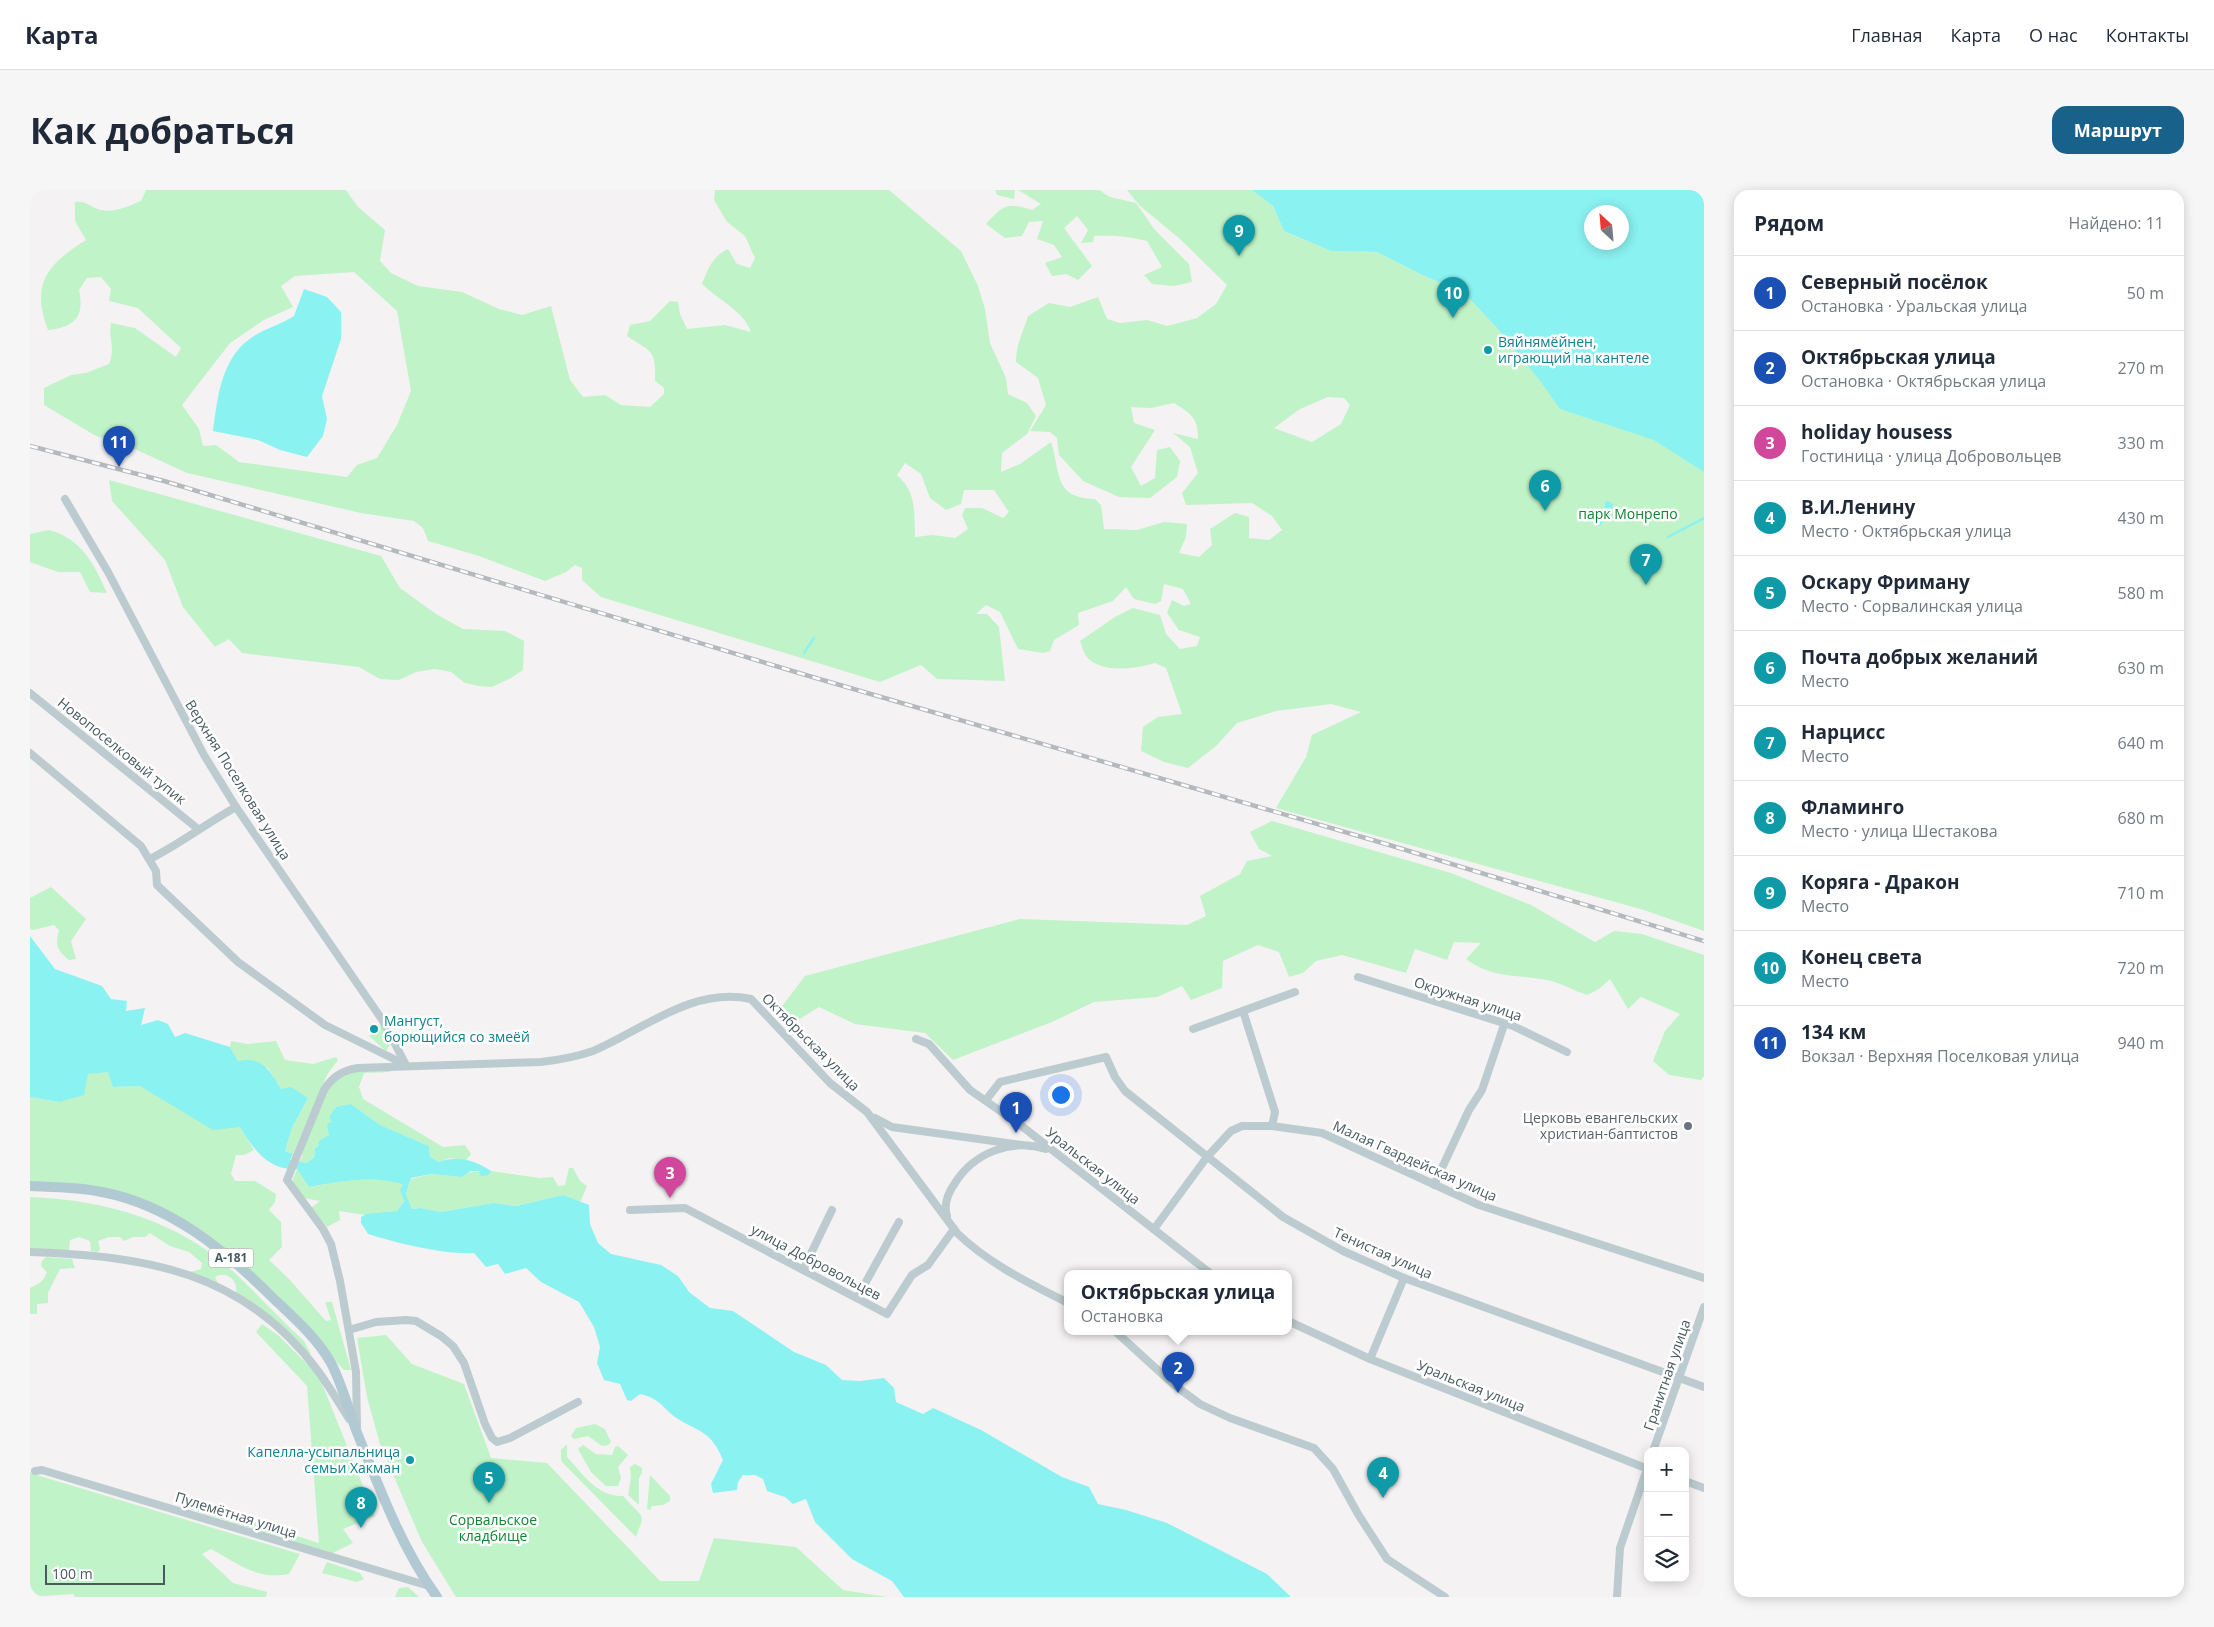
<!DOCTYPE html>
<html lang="ru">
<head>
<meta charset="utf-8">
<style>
	:root { --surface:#fff; --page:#f6f6f7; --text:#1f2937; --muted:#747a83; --line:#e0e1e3; --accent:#18618b }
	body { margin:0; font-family:"Open Sans",sans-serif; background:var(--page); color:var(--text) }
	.controls { position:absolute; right:15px; bottom:15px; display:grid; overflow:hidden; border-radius:10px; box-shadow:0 2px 12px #0003 }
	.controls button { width:45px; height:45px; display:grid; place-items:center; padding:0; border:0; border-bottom:1px solid var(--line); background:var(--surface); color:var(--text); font:25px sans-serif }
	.compass { position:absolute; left:1554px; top:15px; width:45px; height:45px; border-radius:50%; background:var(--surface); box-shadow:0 2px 12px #0003; rotate:334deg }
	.scale { position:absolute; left:15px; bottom:12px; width:120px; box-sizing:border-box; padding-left:5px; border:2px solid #485b61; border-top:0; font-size:14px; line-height:18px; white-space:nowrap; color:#485b61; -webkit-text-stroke:4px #fff; paint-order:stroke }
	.you { position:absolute; left:1030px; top:904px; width:18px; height:18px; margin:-12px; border:4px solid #fff; border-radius:50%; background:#1a73e8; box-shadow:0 0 0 8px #1a73e833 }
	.badge { display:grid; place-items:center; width:32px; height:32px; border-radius:50%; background:var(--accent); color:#fff; font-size:16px; font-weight:700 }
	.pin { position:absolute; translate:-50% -41px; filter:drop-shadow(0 1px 2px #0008) }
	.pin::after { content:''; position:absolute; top:26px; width:18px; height:15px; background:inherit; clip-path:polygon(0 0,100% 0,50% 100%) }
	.popup { position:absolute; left:1034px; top:1080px; width:228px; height:65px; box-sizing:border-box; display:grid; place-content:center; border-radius:10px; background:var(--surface); filter:drop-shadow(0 1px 4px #0005); font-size:16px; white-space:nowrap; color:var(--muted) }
	.popup b { font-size:19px; color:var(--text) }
	.popup::after { content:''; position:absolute; left:50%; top:100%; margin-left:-10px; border:10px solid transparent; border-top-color:var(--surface) }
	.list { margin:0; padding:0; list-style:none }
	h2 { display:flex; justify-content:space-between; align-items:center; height:65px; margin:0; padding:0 20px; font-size:21px }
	h2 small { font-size:16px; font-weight:400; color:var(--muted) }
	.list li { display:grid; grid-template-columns:32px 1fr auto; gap:15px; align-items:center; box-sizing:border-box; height:75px; padding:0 20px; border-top:1px solid var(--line) }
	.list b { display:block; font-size:19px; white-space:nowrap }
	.list p { margin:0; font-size:16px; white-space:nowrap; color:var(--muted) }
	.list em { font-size:16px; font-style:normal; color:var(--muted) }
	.icon { flex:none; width:28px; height:28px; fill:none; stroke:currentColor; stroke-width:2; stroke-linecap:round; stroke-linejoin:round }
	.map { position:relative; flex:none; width:1674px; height:1407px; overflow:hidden; border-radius:15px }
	header { display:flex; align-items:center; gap:30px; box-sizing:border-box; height:70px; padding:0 25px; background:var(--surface); border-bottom:1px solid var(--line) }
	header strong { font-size:24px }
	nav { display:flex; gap:28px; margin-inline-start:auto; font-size:18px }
	.intro { display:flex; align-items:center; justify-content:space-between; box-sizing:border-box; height:120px; padding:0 30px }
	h1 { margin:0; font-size:35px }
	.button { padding:12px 22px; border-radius:15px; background:var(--accent); color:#fff; font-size:18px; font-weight:700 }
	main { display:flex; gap:30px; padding:0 30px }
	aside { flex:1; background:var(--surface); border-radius:15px; box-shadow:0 2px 12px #0003 }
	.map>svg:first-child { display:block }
	.green { fill:#c0f3c8; fill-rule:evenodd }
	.water { fill:#8af2f1; fill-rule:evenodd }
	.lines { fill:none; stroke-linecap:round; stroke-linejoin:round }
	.stream { stroke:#8af2f1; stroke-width:2.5 }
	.minor { stroke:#bccbcf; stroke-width:8 }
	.major { stroke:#b1c9d2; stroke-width:10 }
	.rail-casing { stroke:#b4b9bd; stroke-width:4.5 }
	.rail { stroke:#fff; stroke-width:2.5; stroke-dasharray:8; stroke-linecap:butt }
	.culture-dot { fill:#0f9aa8; stroke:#fff; stroke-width:2 }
	.worship-dot { fill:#6b7280; stroke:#fff; stroke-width:2 }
	.labels { text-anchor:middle; stroke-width:5; stroke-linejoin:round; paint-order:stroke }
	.shield { fill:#fff; stroke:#7f8c90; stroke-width:1 }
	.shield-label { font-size:12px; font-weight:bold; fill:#485b61 }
	.culture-label { font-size:14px; fill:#0d838f; stroke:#fff; text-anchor:start }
	.park-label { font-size:14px; fill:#128431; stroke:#fff }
	.street-label { font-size:14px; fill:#485b61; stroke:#fff }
	.worship-label { font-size:14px; fill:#5b616d; stroke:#fff; text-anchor:end }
</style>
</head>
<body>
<header>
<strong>Карта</strong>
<nav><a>Главная</a><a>Карта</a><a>О нас</a><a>Контакты</a></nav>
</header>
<div class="intro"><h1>Как добраться</h1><a class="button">Маршрут</a></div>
<main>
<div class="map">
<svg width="1674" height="1407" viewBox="0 0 1674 1407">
	<rect width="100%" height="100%" fill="#f5f2f3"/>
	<g class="green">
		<path d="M116,0H316L328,17L355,40L350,71L361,83L388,96L432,102L469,119L492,125L521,116L540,190L553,207L575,205L591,215L620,217L634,204V198L625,191C626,159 622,163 597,146L600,135L620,131L640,111L648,112L650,124L657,139L695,135L721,142C714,121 687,109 672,94C678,78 683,66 698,59L707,74L720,78L725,68L715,46L697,32L684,10L685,0H859L931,61L948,96L955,119L960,153L976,188L978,204L997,213L1006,226L997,244L972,263L971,282L990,274L1021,252C1031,282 1023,308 1065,309L1071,315L1074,339L1107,340L1134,332L1157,334L1156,347L1149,363L1169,367L1182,355L1180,339L1205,323L1219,327V348L1239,350L1252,340L1242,326L1222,313L1156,315L1152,303L1168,283L1160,257L1143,243L1168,249C1168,227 1161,224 1144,213L1121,218L1101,217L1104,233L1125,240L1101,277L1111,296L1125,288L1127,260L1140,257L1150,271L1147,287L1120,308L1089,307L1053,291L1029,265L1027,248L1020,242L1000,241L1016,215L1008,188L986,172C986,154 993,143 998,126L1019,113L1040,117L1068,107L1077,129L1090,133L1117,130L1137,136L1167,128L1186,114L1197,95L1150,49L1109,15L1097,0H1222L1243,16L1254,41L1301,61L1347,62L1392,85L1433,102L1468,139L1674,217V741L1614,720L1246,618L1276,567L1282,545L1331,522L1301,514L1246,521L1207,533L1186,556L1158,578L1134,572L1111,561L1113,537L1128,527L1152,524L1136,478L1125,473C1106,479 1070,484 1056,466C1053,462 1052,455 1050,451L1085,427L1103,418L1130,425L1136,444L1150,459L1167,456L1170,447L1149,440L1137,423L1142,410L1154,416L1161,414L1153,399L1134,394L1131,411L1125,414L1104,409L1096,397L1083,411L1048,423L1049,435L1024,450L1020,461L1013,463L988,459L970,422L956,415L946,424H957L969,437L975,491L907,489L891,475L850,492L571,407L552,390V378L545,375L536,382L515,391L449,366L398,351L393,338L384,331L331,323L157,283L94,254L66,246L14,215V198L41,185L56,183L79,174C86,155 78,152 81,133L105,138L146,167L151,158L108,118L79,111L81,99L71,87L57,88L49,100C55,128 44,137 18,140C0,93 18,74 56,50L45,31V12C57,10 61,18 71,20C85,23 98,16 111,11ZM324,82L367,121L381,201L367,235L347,268L327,275L317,287L209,272L186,255L173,256L169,239L152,215L200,153L234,130L263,117L251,96L265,86ZM1298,207L1314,208L1320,215L1311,234L1282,252L1244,238L1270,219ZM875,273L891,284L900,308L916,320L931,314L934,300H964L979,322L973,328L952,318H935L932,325L938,339L925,348L903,345L885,347C884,323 887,302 867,285Z"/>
		<polygon points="965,0 985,0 984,9 967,5"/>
		<path d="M988,0H1069L1080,7L1106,13L1125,40L1159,74L1162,92L1144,96L1122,94L1114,85L1132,77L1117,51C1100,46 1082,45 1064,46L1063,52L1051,53L1058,40L1047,26L1034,38L1062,76L1048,90L1036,84L1022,86L1015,73L1032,67L1024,55L1007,49L1013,31L999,32L992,46L975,48L956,34C974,15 976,12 1002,20L1011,14Z"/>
		<polygon points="79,290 351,366 370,398 406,424 433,439 475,441 494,451 493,480 481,488 462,497 449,496 435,493 421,482 405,479 386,482 369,490 350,489 329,477 212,463 199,449 185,457 153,417 135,370 82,311"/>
		<path d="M19,340C52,349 64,374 77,403L60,402L50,382H28L0,372V344Z"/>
		<path d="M1242,631L1421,683L1501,715L1565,752L1584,741L1612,744L1674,765V886L1671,890L1639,885L1623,871L1635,841L1650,824L1611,807L1598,819L1580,789L1569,799L1557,805C1545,801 1531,793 1517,790C1486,784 1463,789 1436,769L1451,753L1424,752L1417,770L1385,759L1376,783L1312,765L1286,771L1273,783L1259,787L1249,762L1228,755L1193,771L1192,798L1161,810L1152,796L1127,807L1064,812L1022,832L923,870L895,843L825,834L789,817L757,837L746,824L775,786L990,729L1157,735L1176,726L1170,706L1210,684L1217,671L1242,666L1229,659L1220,642Z"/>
		<path d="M21,697L56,729L41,751L46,769L39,770C27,760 25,755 29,740L24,735L3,740L0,739V708Z"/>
		<polygon points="351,834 361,853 356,861 339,846"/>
		<polygon points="201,851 218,854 246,851 255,870 283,874 306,867 308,870 297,885 263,964 255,961 262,938 278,908 251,899 238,878 208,871 200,857"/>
		<path d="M360,879V882L334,883L329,897L333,909L413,957L435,955L441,964L436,970L420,968L409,972L400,967L399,956L350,935L321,914L302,932L299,945L285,958L284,968L276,973L269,972L273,965L270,962C278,943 291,899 307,887C321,878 345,880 360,879Z"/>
		<polygon points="79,881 83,897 110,896 210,937 224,960 214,965 206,965 201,984 205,991 225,991 246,1004 245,1012 239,1020 251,1032 252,1057 239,1070 259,1089 296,1131 301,1130 295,1112 302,1112 321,1180 314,1180 214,1075 119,1013 0,993 0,907 29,912 58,884"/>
		<path d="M539,978H543L550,991L557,996L550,1013L533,1005L486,1016L463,1013L411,1022L390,1018L382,1019L376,1004L381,989L401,984L432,987C442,980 448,980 459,985L461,981L510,988L523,987L528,996L535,995Z"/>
		<path d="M267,979L279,997C308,992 345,983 373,995L374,1010L367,1021L335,1025L309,1021L310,1030L297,1037L281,1018L290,1011L274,1008L262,992Z"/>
		<path d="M0,1007C76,1010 150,1031 206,1084C229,1106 251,1130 274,1151L281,1164H277L198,1099L206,1102C208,1090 196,1080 185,1087L189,1095L160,1082L171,1079L172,1073L159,1062L140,1056L120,1043L115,1047H103L94,1051L90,1047H79L68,1051L70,1059L68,1062L61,1061L60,1051L49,1047L40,1050L39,1060H0Z"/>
		<path d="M16,1067L42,1069L45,1078L30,1079L18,1103V1113L7,1114V1124H0V1098C9,1094 14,1091 17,1082L11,1076L12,1071Z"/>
		<polygon points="232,1134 249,1146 289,1186 345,1326 313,1339 323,1353 301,1364 160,1319 161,1313 289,1353 277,1196 226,1142"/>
		<polygon points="356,1145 382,1174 434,1194 461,1268 517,1273 630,1391 669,1391 684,1348 766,1357 813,1400 857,1407 426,1407 392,1352 350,1254 337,1207 327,1148"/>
		<polygon points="565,1234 575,1239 581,1252 578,1255 572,1256 558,1246 544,1249 541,1246 546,1238"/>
		<path d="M537,1254V1267C553,1284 567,1307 593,1306L611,1325L612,1330L606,1347L531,1271V1260Z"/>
		<polygon points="553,1255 566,1264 582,1265 585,1257 588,1256 598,1265 588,1277 591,1288 588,1296 576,1296 561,1282 548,1259"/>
		<polygon points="605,1274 612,1278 612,1283 609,1288 609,1315 598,1305 601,1287 600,1277"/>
		<path d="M0,1283L270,1364L259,1384C226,1390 209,1374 181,1359L172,1364L203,1393L237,1402L236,1407H45L43,1404L0,1407Z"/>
		<polygon points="620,1285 640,1306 640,1311 633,1315 622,1316 620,1320 617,1319"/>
		<polygon points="297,1372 330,1383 334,1389 327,1392 292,1383"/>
		<polygon points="378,1397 389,1407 365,1407 369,1398"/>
	</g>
	<g class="water">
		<path d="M1222,0H1674V282L1624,250L1530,219L1511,192L1468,139L1433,102L1392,85L1347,62L1301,61L1254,41L1243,16ZM1592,22V52H1562V22Z"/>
		<path d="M274,99L297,107L311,122V149L292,206L297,229L293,246L277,267L250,260L228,250L183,241C188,204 192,162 229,143C241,137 253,133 264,126Z"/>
		<polygon points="1576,310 1583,314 1582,320 1570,336 1565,335 1564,329 1574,319"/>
		<path d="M0,746L25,779L72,796L81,809L97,811L96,821L115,818L111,835L128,830L138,834L145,847L155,843L200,857L208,871C232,866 240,880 251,899L261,897L278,908L262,938L255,961L263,964L260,970L276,973L284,968L285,958L288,956L289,951L299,945L297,934L302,932L299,927L306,917L321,914L350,935L399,956L400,967L409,972C428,965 444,970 461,981L459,985L451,986L449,981H441L432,987L401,984L381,988L376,1004L382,1019L390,1018L411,1022L463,1013L486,1016L533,1005L559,1015L560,1034L568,1053L581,1064L631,1075L648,1086L659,1102L680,1118L703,1121L764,1162L796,1175L812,1190L830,1191L854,1188L864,1198L866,1212L893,1224L903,1218L951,1240L1032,1287L1059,1297L1068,1314L1096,1320L1137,1333L1237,1384L1261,1407H874L862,1391L822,1369L785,1332L776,1309L763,1314L755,1307L737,1301L733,1289L725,1285H713L708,1292L707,1300L683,1303L681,1294L693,1270C680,1239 669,1243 645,1227C631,1216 629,1208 610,1204L601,1211L597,1210L590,1194L574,1190L567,1173L570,1157L564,1137L549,1112L511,1092L496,1078L475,1084L468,1074L456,1077L444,1063C416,1065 366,1053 338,1044L331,1033V1027L336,1024L367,1021L374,1011L370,1000L373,995C347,984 306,992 279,997L267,979C239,981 223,959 210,937L183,940L110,896L83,897L78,882L58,884L54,905L29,912L0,907Z"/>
	</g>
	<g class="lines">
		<g class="stream">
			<polyline points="1638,347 1674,328"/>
			<polyline points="774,463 784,448"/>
		</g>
		<g class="minor">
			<polyline points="35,309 78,382 174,565 206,617 353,831 376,875"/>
			<polyline points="0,503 168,639"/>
			<polyline points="0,563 111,656 126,681 127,695 208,772 295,835 374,874"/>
			<path d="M120,669C150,654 177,633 206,617"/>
			<polyline points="1328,787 1483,836 1537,862"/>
			<polyline points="1213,821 1245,922 1242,936"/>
			<polyline points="1163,839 1265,802"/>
			<polyline points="886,849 899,854 940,900 989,934 1181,1084"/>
			<polyline points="956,910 970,892 1076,867 1085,887 1095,901 1253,1027 1313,1061 1374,1088 1674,1197"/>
			<polyline points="845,928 862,937 992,955"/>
			<polyline points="1404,995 1439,920 1452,900 1474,835"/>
			<polyline points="600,1020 655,1018 857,1124 882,1085 898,1075 924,1039"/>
			<path d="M917,1026C913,1014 918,1003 925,993C944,963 981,948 1016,959"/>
			<polyline points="1124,1039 1177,967 1201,941 1212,936 1242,936 1292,943 1449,1015 1674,1088"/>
			<path d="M0,1062C116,1066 214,1081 288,1181C299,1196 309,1213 319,1229"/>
			<polyline points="773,1080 802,1020"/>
			<polyline points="827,1108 869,1032"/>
			<polyline points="1258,1131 1340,1169 1618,1279"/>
			<polyline points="319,1140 346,1132 376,1130 386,1131 411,1146 423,1156 434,1173 455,1234 462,1248 467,1252 480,1248 548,1212"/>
			<polyline points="1086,1142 1143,1194 1170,1214 1200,1228 1284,1258 1303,1279 1328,1324 1357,1369 1415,1407"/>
			<polyline points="1340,1169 1374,1088"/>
			<path d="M327,1237L326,1182L310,1091L301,1054L293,1039L257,990L294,900C302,887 313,880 328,878L511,872C528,870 546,867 563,861C613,840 663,796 721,809L800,893L837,922L927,1043C959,1074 999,1093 1038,1113"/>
			<polyline points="1623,1261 1674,1117"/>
			<polyline points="5,1281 12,1280 399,1396"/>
			<polyline points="1655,1291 1674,1298"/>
			<polyline points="1587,1407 1590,1358 1618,1276"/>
		</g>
		<path class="major" d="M0,996C24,997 49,997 72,1002C140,1015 195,1060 243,1108C264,1128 286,1147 301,1173C312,1194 318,1218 326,1240C349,1297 371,1357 407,1407"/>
		<defs>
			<polyline id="rail" points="0,256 134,291 779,486 1356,654 1674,751"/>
		</defs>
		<use href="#rail" class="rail-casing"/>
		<use href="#rail" class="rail"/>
	</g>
	<g class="culture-dot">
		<circle cx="1458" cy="160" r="5"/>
		<circle cx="344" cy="839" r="5"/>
		<circle cx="380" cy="1270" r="5"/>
	</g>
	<circle class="worship-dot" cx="1658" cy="936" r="5"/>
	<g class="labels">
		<rect class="shield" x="178.5" y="1058.5" width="45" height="19" rx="4"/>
		<g class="shield-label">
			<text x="201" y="1072">А-181</text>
		</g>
		<g class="culture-label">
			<text x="1468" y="157">Вяйнямёйнен,<tspan x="1468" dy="16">играющий на кантеле</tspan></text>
			<text x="354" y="836">Мангуст,<tspan x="354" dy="16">борющийся со змеёй</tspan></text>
			<text x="370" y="1267" text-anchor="end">Капелла-усыпальница<tspan x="370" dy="16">семьи Хакман</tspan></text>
		</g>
		<g class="park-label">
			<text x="1598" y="329">парк Монрепо</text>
			<text x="463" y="1335">Сорвальское<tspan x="463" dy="16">кладбище</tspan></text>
		</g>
		<g class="street-label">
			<text transform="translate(92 561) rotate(39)" y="5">Новопоселковый тупик</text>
			<text transform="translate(208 590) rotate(58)" y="5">Верхняя Поселковая улица</text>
			<text transform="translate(1438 809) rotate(18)" y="5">Окружная улица</text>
			<text transform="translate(781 852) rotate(45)" y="5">Октябрьская улица</text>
			<text transform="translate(1385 971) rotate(24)" y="5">Малая Гвардейская улица</text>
			<text transform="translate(1063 976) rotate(38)" y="5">Уральская улица</text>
			<text transform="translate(1353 1063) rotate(24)" y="5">Тенистая улица</text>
			<text transform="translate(786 1072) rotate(28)" y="5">улица Добровольцев</text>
			<text transform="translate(1637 1185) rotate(-71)" y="5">Гранитная улица</text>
			<text transform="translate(1441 1196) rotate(22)" y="5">Уральская улица</text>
			<text transform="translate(206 1325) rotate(17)" y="5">Пулемётная улица</text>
		</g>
		<g class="worship-label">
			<text x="1648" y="933">Церковь евангельских<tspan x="1648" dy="16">христиан-баптистов</tspan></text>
		</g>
	</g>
</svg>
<div class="controls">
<button>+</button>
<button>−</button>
<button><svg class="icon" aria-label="layers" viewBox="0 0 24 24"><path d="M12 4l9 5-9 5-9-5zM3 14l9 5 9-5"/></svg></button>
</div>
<svg class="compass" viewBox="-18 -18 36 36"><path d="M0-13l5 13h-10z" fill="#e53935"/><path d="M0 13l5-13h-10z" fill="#747a83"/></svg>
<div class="scale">100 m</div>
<div class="you"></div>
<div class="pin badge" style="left:986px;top:943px;background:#1a4fb4">1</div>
<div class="pin badge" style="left:1148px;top:1203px;background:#1a4fb4">2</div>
<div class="popup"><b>Октябрьская улица</b>Остановка</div>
<div class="pin badge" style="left:640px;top:1008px;background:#d1479c">3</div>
<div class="pin badge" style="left:1353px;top:1308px;background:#0f9aa8">4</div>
<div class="pin badge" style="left:459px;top:1313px;background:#0f9aa8">5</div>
<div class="pin badge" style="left:1515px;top:321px;background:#0f9aa8">6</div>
<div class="pin badge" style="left:1616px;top:395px;background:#0f9aa8">7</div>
<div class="pin badge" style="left:331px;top:1338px;background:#0f9aa8">8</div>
<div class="pin badge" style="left:1209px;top:66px;background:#0f9aa8">9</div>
<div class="pin badge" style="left:1423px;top:128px;background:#0f9aa8">10</div>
<div class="pin badge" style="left:89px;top:277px;background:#1a4fb4">11</div>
</div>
<aside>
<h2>Рядом<small>Найдено: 11</small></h2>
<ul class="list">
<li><span class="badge" style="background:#1a4fb4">1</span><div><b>Северный посёлок</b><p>Остановка · Уральская улица</p></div><em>50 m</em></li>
<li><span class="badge" style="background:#1a4fb4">2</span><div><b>Октябрьская улица</b><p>Остановка · Октябрьская улица</p></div><em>270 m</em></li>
<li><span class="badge" style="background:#d1479c">3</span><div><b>holiday housess</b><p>Гостиница · улица Добровольцев</p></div><em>330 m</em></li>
<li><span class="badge" style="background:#0f9aa8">4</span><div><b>В.И.Ленину</b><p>Место · Октябрьская улица</p></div><em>430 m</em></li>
<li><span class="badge" style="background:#0f9aa8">5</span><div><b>Оскару Фриману</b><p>Место · Сорвалинская улица</p></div><em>580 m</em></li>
<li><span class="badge" style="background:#0f9aa8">6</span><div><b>Почта добрых желаний</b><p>Место</p></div><em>630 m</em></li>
<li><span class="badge" style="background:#0f9aa8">7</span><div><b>Нарцисс</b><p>Место</p></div><em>640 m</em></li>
<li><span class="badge" style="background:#0f9aa8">8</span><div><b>Фламинго</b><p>Место · улица Шестакова</p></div><em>680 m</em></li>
<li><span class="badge" style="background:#0f9aa8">9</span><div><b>Коряга - Дракон</b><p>Место</p></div><em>710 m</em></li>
<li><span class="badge" style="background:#0f9aa8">10</span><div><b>Конец света</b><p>Место</p></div><em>720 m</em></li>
<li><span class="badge" style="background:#1a4fb4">11</span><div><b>134 км</b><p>Вокзал · Верхняя Поселковая улица</p></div><em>940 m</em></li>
</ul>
</aside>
</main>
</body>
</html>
